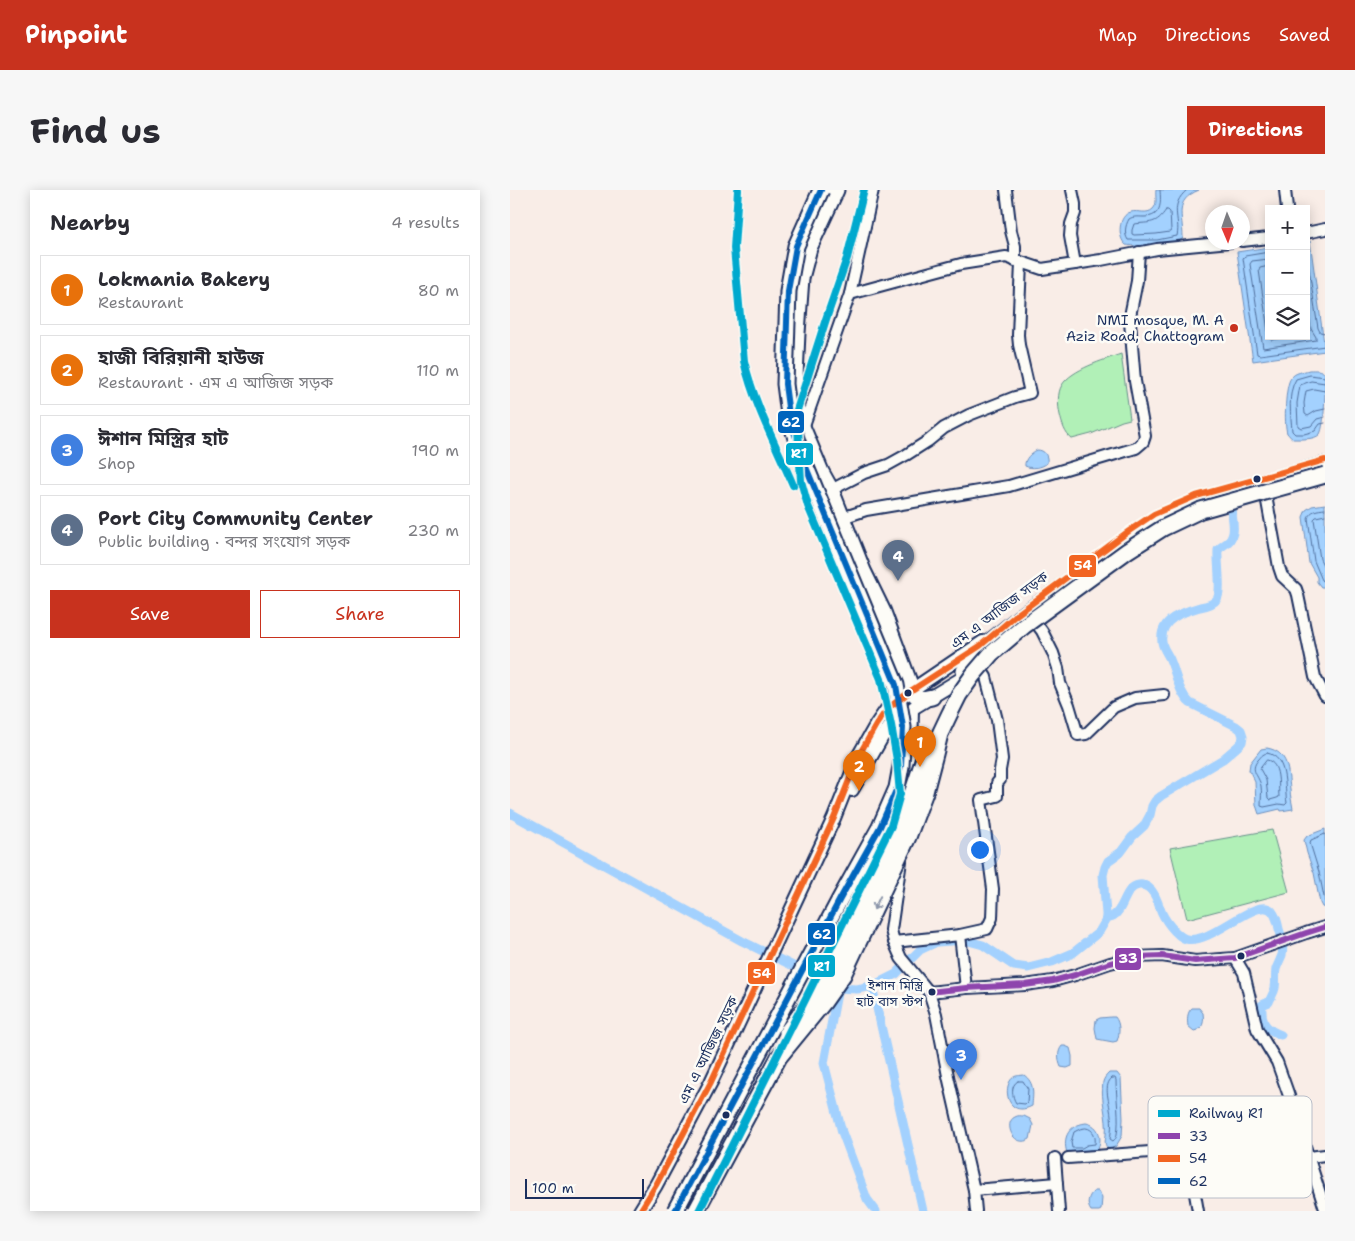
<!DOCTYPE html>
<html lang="en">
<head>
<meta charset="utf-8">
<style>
	:root { --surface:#fff; --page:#f7f7f7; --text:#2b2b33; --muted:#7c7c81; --line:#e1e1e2; --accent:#c8321e }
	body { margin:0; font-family:"Shantell Sans","Noto Sans Bengali",sans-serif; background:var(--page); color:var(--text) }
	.controls { position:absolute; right:15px; top:15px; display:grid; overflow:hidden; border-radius:0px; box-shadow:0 2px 12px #0003 }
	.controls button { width:45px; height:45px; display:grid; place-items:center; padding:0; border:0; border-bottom:1px solid var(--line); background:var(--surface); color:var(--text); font:25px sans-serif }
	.compass { position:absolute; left:695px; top:15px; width:45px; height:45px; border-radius:50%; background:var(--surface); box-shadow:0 2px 12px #0003; rotate:178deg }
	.scale { position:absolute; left:15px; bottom:12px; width:119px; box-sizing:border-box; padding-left:5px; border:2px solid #1b2f5e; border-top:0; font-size:14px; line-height:18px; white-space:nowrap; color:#1b2f5e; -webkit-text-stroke:4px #fdfcf7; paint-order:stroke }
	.you { position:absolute; left:469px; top:659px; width:18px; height:18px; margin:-12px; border:4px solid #fff; border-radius:50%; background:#1a73e8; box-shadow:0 0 0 8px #1a73e833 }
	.badge { display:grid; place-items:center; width:32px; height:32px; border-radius:50%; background:var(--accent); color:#fff; font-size:16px; font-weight:700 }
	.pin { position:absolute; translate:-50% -41px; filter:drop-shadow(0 1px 2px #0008) }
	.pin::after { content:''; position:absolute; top:26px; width:18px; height:15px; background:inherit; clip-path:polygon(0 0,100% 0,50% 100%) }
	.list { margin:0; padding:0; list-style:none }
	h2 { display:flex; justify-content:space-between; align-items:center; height:65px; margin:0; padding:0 20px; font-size:21px }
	h2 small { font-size:16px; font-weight:400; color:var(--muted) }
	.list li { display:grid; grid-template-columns:32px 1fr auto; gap:15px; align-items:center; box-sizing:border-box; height:70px; margin:0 10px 10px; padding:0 10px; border:1px solid var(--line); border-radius:0px }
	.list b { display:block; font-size:19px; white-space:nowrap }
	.list p { margin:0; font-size:16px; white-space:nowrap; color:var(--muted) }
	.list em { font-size:16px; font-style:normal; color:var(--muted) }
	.actions { display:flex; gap:10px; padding:15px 20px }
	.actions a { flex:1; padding:11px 0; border:1px solid var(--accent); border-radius:0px; text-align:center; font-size:18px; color:var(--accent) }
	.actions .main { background:var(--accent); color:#fff }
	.icon { flex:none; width:28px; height:28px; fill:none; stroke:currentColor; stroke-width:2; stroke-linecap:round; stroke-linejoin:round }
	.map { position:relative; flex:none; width:815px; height:1021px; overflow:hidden; border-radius:0px }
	header { display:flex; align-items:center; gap:30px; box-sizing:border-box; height:70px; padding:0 25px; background:var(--accent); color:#fff }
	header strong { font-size:24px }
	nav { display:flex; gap:28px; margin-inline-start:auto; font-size:18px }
	.intro { display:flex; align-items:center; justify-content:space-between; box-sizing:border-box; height:120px; padding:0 30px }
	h1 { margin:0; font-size:35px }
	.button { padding:12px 22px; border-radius:0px; background:var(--accent); color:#fff; font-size:18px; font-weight:700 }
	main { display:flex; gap:30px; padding:0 30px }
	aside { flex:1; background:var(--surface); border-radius:0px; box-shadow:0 2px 12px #0003 }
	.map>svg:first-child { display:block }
	.green { fill:#b1f0b7; stroke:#66908a }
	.water { fill:#a3d1fe; stroke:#6d90be }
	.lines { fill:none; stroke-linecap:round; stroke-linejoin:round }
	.shore { stroke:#51709e; stroke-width:1 }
	.canal { stroke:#a3d1fe; stroke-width:9 }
	.minor-casing { stroke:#1b2f5e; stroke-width:14 }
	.major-casing { stroke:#1b2f5e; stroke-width:16 }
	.highway-casing { stroke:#1b2f5e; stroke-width:19 }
	.minor { stroke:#fdfcf7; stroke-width:10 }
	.major { stroke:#fdfcf7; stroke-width:12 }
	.highway { stroke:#fdfcf7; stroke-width:15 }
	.highway-bridge-casing { stroke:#1b2f5e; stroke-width:19; stroke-linecap:butt }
	.highway-bridge { stroke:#fdfcf7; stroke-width:15 }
	.bus-1-casing { stroke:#fdfcf7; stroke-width:10 }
	.bus-2-casing { stroke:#fdfcf7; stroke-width:10 }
	.bus-3-casing { stroke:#fdfcf7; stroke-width:10 }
	.bus-1 { stroke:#8e44ad; stroke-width:6 }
	.bus-2 { stroke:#f26522; stroke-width:6 }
	.bus-3 { stroke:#0065bd; stroke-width:6 }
	.rail-1-casing { stroke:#fdfcf7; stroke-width:11 }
	.rail-1 { stroke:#00a9ce; stroke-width:8 }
	.oneway { stroke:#8c96aa }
	.poi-dot { fill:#c8321e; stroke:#fdfcf7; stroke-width:2 }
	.bus-dot { fill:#1b2f5e; stroke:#fdfcf7; stroke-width:2 }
	.labels { text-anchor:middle; stroke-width:5; stroke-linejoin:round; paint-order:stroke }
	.bus-label { font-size:13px; fill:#1b2f5e; stroke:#fdfcf7; text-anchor:end }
	.poi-label { font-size:14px; fill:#1b2f5e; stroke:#fdfcf7; text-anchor:end }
	.street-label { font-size:14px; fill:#1b2f5e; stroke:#fdfcf7 }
	.key { fill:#fdfcf7; stroke:#b9bec9; stroke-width:1 }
	.key-label { font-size:14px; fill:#1b2f5e }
	.line-badge { stroke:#fdfcf7; stroke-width:2 }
	.badge-label { font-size:14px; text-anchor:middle; font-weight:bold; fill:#fff }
</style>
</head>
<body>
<header>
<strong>Pinpoint</strong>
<nav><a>Map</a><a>Directions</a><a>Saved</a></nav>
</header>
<div class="intro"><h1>Find us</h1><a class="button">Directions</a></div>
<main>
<aside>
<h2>Nearby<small>4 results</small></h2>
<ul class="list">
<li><span class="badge" style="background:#e8710a">1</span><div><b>Lokmania Bakery</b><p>Restaurant</p></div><em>80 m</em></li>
<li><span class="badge" style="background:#e8710a">2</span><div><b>হাজী বিরিয়ানী হাউজ</b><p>Restaurant · এম এ আজিজ সড়ক</p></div><em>110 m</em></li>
<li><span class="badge" style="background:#3f7fe0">3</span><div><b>ঈশান মিস্ত্রির হাট</b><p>Shop</p></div><em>190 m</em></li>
<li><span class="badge" style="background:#5c6f8a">4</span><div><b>Port City Community Center</b><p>Public building · বন্দর সংযোগ সড়ক</p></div><em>230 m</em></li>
</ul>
<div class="actions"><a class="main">Save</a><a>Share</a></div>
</aside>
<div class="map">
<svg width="815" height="1021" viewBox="0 0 815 1021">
	<rect width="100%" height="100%" fill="#f9ede7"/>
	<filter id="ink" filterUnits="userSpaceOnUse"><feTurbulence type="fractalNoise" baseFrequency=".02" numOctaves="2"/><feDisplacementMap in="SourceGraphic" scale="10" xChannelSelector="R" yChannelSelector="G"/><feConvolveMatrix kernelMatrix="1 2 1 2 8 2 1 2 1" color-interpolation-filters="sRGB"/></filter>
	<g filter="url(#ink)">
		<g class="green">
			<path d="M611,164L620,229L612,231L581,244L562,249C555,244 552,234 550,225C548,216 547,203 552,195C562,179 594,170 611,164Z"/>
			<polygon points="762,640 779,702 677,729 660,658"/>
		</g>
		<g class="water">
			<path d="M646,0H689C663,11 673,25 673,48C664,58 629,57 616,55C607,48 608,25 621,22C628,20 637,25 643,19C648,14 645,6 646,0Z"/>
			<polygon points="800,51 815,161 743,171 727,62 759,57 759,146 796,146 796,52"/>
			<path d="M799,180C805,180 811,179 815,184C815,198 815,235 810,244C805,250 790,249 783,249C781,248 778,244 777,243C774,234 775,195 781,188C785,182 793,182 799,180Z"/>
			<path d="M527,260C535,260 538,266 537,273C532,278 521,279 515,276C514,269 521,263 527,260Z"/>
			<polygon points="815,314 815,397 811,397 807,392 807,387 799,373 793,327 796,320 802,316"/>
			<path d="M757,558C779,562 778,581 780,599C780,606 782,612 783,619L771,621L770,619L749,624L746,615L745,592L739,580L740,573L751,559Z"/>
			<polygon points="815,639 815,718 812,717 810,713 804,683 797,663 794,650 797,646"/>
			<path d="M682,818H689L693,823C694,831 694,839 684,841L678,836C677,830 677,822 682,818Z"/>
			<path d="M601,827H605C610,833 610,843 607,851L603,852L587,849L585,838L586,830L590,828Z"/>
			<path d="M552,856H555L560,858L562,866V876L557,878L551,877C548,870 547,862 552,856Z"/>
			<path d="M599,883H607L611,888L613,929L612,946L606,956L599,960C594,955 595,951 596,945C598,927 590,910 593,892C594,888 596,886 599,883Z"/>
			<path d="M514,885C525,893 523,904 522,916C495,930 491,891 506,886C506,886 513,885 514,885Z"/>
			<path d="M514,926L520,929L523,935L520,949C503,959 493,932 505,927C508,925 511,926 514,926Z"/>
			<path d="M576,933C590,935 593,950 587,961L579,960L574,963L559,964L557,963C552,947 559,935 576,933Z"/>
			<path d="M584,1001H588L592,1008L591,1020L589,1021H581C576,1014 578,1006 584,1001Z"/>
		</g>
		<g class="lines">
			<g class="shore">
				<path d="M650,0C651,13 652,27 634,27C628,27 624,26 619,29C615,36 614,44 618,50H647L667,46C671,28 658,16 677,0"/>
				<path d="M656,20H658L660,22L661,40L660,42L646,44L624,45L622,44V40L624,34C640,32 646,35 656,20Z"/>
				<polyline points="796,61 808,138 810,142 815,143"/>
				<polyline points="759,62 735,66 733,68 747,164 750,165 815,156"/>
				<polyline points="759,69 742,71 740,74 753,158 806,150 806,147 801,139 796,104"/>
				<polyline points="759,76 750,78 749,80 759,148 761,150 785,146"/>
				<path d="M815,187L800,185L786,189C777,204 781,225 782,241L785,244H794L805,241L810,234L815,233"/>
				<polyline points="815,193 801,191 790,195 787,213 788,236 791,238 801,236 807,229 815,227"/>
				<polyline points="815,201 804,199 796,201 794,213 795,224 798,226 806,221 815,219"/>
				<path d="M815,319C807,320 801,320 798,328L804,371L812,390L815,392"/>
				<polyline points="815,325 806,327 804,329 810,369 815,379"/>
				<path d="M757,563C778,567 774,596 777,613L775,615L769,614L754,617L751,616C751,609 752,602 751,596C749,585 739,581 748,570C751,567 752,564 757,563Z"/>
				<path d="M757,570C771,573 768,595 769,607L767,608L760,610L758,608L756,590L750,579Z"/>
				<polyline points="815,644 801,650 800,653 809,682 815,712"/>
				<path d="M602,888H605L606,890C606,906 610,929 607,944C606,949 606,948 603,951L600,949C602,939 602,929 600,919C599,910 593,895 602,888Z"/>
				<path d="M508,891H513L518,899L517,912L515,914L506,913C502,907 500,895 508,891Z"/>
				<path d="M698,931C704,929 708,934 709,939L705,945L695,948L693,947L692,943Z"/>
				<path d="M576,938C584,939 586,947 585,954L577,955L572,958H562L561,952L564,942L570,939Z"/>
			</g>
			<g class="canal">
				<path d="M0,623L232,751L328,798L347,799L362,796L386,784L410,760L427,752L455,750L473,755L504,776L518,778L542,772L563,763L589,742L596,730V724L593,685L595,677L598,671L611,662L622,647L634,636L640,625L642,616L645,611L651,606L713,569L727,557L732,552L733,546L731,540L726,536L680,513C669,503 667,487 661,472C659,465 653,460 652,452C649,429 673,422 690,417C696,416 704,414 707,409C712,402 707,371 708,360C711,356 715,355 718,352C726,345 723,333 722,323"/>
				<path d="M596,728C598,727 601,727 603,726C615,719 614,697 629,695C636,694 641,699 644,704C647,709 648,713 650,718C653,728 666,746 676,749C702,755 747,705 762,721C766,726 768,733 769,739C772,747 774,756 772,765C770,770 768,774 766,779C765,785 766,792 765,798C764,803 761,807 759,812L752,815C751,833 755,839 771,845"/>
				<polyline points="362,796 413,1021"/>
				<polyline points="328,798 314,873 332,942 357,1009 366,1021"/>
			</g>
			<defs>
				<g id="minor">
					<polyline points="496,0 501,41 505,56 505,71"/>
					<polyline points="562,0 565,14 565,23 561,34 560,46 565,74"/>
					<polyline points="775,0 777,19"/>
					<polyline points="796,43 815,39"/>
					<polyline points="732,51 759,48"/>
					<polyline points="340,104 451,74 496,67 532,79 591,70 647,59 720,52"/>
					<polyline points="293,238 340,104 363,0"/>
					<polyline points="321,300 354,283 378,275 396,265 418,251 434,238 459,225 505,207 520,203 509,155 508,145 511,73"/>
					<polyline points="756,306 769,377 772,386 786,399 788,405 805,487 815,506"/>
					<polyline points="332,328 356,320 499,296 626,258 633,252 635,246 625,191 620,132 621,121 627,91 629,62"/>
					<polyline points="526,433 532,441 543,463 548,478 550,493 559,515 568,545 576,544 604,517 625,508 654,505"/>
					<polyline points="399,597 402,568 403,518"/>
					<polyline points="391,671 381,740 384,752 391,768 419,802 426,824 438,886 464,1000 466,1021"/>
					<polyline points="450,745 456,798"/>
					<polyline points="384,752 450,745 477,739 482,728 483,699 471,610 487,606 487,593 490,590 490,580 492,569 487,530 476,487 470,478"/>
					<polyline points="725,768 734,783 747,839 767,872 778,903 815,1019"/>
					<polyline points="419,802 456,798 515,795 543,791 565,785 600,773 625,767 652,766 685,771 725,768 796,743 815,737"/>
					<polyline points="799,967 815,965"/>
					<polyline points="545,968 549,1021"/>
					<polyline points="558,968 681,959 682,987 688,1021"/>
					<polyline points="464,1000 547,993"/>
				</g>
				<g id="major">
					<polyline points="342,600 372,547 381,535 403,518 464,481"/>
					<polyline points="130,1021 146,995 201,892 324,628 349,565 366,535 377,519 402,500 473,452"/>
				</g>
				<g id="highway">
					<path d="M326,0L299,58L291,88L287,143L284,208L293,239L311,282L321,300L353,381L373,422L402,500C408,511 412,509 422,507"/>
					<polyline points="454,481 474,457 508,429 627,343 648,329 688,311 815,275"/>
				</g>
			</defs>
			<use href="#minor" class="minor-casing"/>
			<use href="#major" class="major-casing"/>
			<use href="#highway" class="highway-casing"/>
			<use href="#minor" class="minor"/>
			<use href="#major" class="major"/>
			<use href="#highway" class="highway"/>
			<defs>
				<g id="highway-bridge">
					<polyline points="277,842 321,783 370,678 387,649 415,565"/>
					<polyline points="165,1021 330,709 370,637 387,598 391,576 393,537 386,495 291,265 279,225 275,194 278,101 286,56 311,0"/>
					<polyline points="186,1021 269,867 314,812 333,785 398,647 415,602 425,564 430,544 439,525 449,505 463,485 481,464 514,436 617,361 653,338 691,320 815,285"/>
				</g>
			</defs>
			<use href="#highway-bridge" class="highway-bridge-casing"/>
			<use href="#highway-bridge" class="highway-bridge"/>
			<defs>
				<polyline id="bus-1" points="419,802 456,798 515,795 543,791 565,785 600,773 625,767 652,766 685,771 725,768 796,743 815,737"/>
				<polyline id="bus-2" points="130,1021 146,995 201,892 324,628 349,565 366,535 377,519 402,500 470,456 505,426 619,341 644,324 686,306 815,270"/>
				<polyline id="bus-3" points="165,1021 330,709 370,637 387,598 391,576 393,537 386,495 291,265 279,225 275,194 278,101 286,56 311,0"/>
			</defs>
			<use href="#bus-1" class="bus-1-casing"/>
			<use href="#bus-2" class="bus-2-casing"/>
			<use href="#bus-3" class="bus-3-casing"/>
			<use href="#bus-1" class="bus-1"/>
			<use href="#bus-2" class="bus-2"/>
			<use href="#bus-3" class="bus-3"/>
			<defs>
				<g id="rail-1">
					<path d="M228,0L224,58L234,171C244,214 266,255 283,295"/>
					<polyline points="189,1021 293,814 381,636 390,604 387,570 381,535 371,489 298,316 291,291 287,220 316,129 337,68 354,0"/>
				</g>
			</defs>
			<use href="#rail-1" class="rail-1-casing"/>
			<use href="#rail-1" class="rail-1"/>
		</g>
		<defs><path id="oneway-shaft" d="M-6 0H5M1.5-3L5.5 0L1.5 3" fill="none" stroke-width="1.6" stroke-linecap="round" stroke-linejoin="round" transform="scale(1.25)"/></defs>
		<use class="oneway" href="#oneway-shaft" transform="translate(367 713) rotate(115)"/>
	</g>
	<circle class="poi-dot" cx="724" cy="138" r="5"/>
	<g class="bus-dot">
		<circle cx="747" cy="289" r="4.5"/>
		<circle cx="398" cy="503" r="4.5"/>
		<circle cx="731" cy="766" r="4.5"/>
		<circle cx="422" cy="802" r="4.5"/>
		<circle cx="216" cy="925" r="4.5"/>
	</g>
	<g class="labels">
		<g class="bus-label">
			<text x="413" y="800">ইশান মিস্ত্রি<tspan x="413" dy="16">হাট বাস স্টপ</tspan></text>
		</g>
		<g class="poi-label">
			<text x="714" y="135">NMI mosque, M. A<tspan x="714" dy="16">Aziz Road, Chattogram</tspan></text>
		</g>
		<g class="street-label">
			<text transform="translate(489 420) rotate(-37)" y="5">এম এ আজিজ সড়ক</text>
			<text transform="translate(198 860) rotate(-64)" y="5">এম এ আজিজ সড়ক</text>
		</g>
	</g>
	<rect x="638" y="906" width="164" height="102" rx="8" class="key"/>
	<rect x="648" y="920" width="22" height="7" fill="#00a9ce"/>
	<rect x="648" y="943" width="22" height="6" fill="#8e44ad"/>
	<rect x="648" y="965" width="22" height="7" fill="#f26522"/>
	<rect x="648" y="988" width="22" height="6" fill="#0065bd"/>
	<g class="key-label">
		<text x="679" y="928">Railway R1</text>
		<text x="679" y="951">33</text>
		<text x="679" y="973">54</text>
		<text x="679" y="996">62</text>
	</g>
	<g class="line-badge">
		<rect x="267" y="220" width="28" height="24" rx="5" fill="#0065bd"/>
		<rect x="275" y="252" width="29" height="24" rx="5" fill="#00a9ce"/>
		<rect x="558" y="364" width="29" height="24" rx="5" fill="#f26522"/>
		<rect x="297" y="732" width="29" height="24" rx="5" fill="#0065bd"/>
		<rect x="604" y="757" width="28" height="24" rx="5" fill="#8e44ad"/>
		<rect x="297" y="764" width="29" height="24" rx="5" fill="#00a9ce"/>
		<rect x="237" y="771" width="29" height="24" rx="5" fill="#f26522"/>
	</g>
	<g class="badge-label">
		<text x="281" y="237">62</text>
		<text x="289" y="268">R1</text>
		<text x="573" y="380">54</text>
		<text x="312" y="749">62</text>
		<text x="618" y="773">33</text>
		<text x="312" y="781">R1</text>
		<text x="252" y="788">54</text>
	</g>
</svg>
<div class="controls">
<button>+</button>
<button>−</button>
<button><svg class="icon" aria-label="layers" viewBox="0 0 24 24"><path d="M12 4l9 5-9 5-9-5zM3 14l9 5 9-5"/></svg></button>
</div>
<svg class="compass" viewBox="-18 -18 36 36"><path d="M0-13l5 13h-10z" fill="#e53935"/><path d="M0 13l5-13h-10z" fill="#7c7c81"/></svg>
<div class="scale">100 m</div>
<div class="you"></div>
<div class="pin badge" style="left:410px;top:577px;background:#e8710a">1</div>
<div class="pin badge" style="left:349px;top:601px;background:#e8710a">2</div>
<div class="pin badge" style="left:451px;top:890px;background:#3f7fe0">3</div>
<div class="pin badge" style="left:388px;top:391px;background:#5c6f8a">4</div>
</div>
</main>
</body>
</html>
